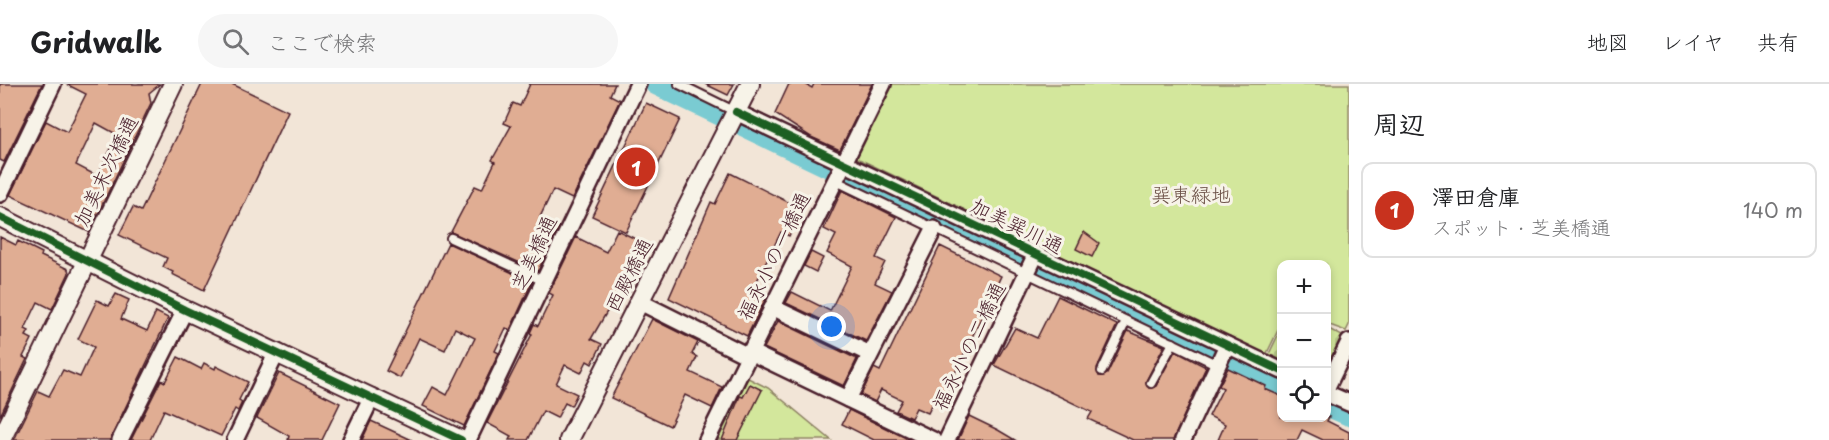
<!DOCTYPE html>
<html lang="ja">
<head>
<meta charset="utf-8">
<style>
	:root { --surface:#fff; --page:#f6f6f6; --text:#202124; --muted:#757577; --line:#e0e0e0; --accent:#c8321e }
	body { margin:0; font-family:"Playpen Sans","Klee One",sans-serif; background:var(--page); color:var(--text) }
	.controls { position:absolute; right:18px; bottom:18px; display:grid; overflow:hidden; border-radius:12px; box-shadow:0 3px 9px #0003 }
	.controls button { width:54px; height:54px; display:grid; place-items:center; padding:0; border:0; border-bottom:2px solid var(--line); background:var(--surface); color:var(--text); font:30px sans-serif }
	.you { position:absolute; left:832px; top:243px; width:21px; height:21px; margin:-15px; border:4px solid #fff; border-radius:50%; background:#1a73e8; box-shadow:0 0 0 9px #1a73e833 }
	.badge { display:grid; place-items:center; width:39px; height:39px; border-radius:50%; background:var(--accent); color:#fff; font-size:20px; font-weight:700 }
	.pin { position:absolute; translate:-50% -50%; border:3px solid #fff; box-shadow:0 2px 6px #0006 }
	.list { margin:0; padding:0; list-style:none }
	h2 { display:flex; justify-content:space-between; align-items:center; height:78px; margin:0; padding:0 24px; font-size:26px }
	h2 small { font-size:20px; font-weight:400; color:var(--muted) }
	.list li { display:grid; grid-template-columns:39px 1fr auto; gap:18px; align-items:center; box-sizing:border-box; height:96px; margin:0 12px 12px; padding:0 12px; border:2px solid var(--line); border-radius:12px }
	.list b { display:block; font-size:22px; white-space:nowrap }
	.list p { margin:0; font-size:20px; white-space:nowrap; color:var(--muted) }
	.list em { font-size:20px; font-style:normal; color:var(--muted) }
	.icon { flex:none; width:33px; height:33px; fill:none; stroke:currentColor; stroke-width:2; stroke-linecap:round; stroke-linejoin:round }
	.map { position:relative; flex:none; width:1349px; height:356px; overflow:hidden }
	header { display:flex; align-items:center; gap:36px; box-sizing:border-box; height:84px; padding:0 30px; background:var(--surface); border-bottom:2px solid var(--line) }
	header strong { font-size:28px }
	nav { display:flex; gap:33px; margin-inline-start:auto; font-size:21px }
	.search { width:420px; height:54px; background:var(--page); display:flex; align-items:center; gap:15px; box-sizing:border-box; padding:0 21px; border-radius:33px; color:var(--muted); font-size:22px }
	main { display:flex }
	aside { flex:1; background:var(--surface) }
	.map>svg:first-child { display:block }
	.green { fill:#d3e79c; stroke:#8e8364; stroke-width:1.5 }
	.cemetery { fill:url(#cemetery-stones); stroke:#8e8364; stroke-width:1.5 }
	.lines { fill:none; stroke-linecap:round; stroke-linejoin:round }
	.river { stroke:#7acbd2; stroke-width:22 }
	.building { fill:#e0ad93; stroke:#4a1f2b; stroke-width:1.5; fill-rule:evenodd }
	.service-casing { stroke:#4a1f2b; stroke-width:12 }
	.minor-casing { stroke:#4a1f2b; stroke-width:20 }
	.tertiary-casing { stroke:#4a1f2b; stroke-width:22 }
	.service { stroke:#f7f3e8; stroke-width:8 }
	.minor { stroke:#f7f3e8; stroke-width:15 }
	.tertiary { stroke:#f7f3e8; stroke-width:18 }
	.cycleway-casing { stroke:#f7f3e8; stroke-width:11 }
	.cycleway { stroke:#1b5e20; stroke-width:8 }
	.labels { text-anchor:middle; stroke-width:6; stroke-linejoin:round; paint-order:stroke }
	.street-label { font-size:20px; fill:#4a1f2b; stroke:#f7f3e8 }
	.park-label { font-size:20px; fill:#6c5147; stroke:#f7f3e8 }
</style>
</head>
<body>
<header>
<strong>Gridwalk</strong>
<div class="search"><svg class="icon" aria-label="search" viewBox="0 0 24 24"><circle cx="10" cy="10" r="6"/><path d="M15 15l6 6"/></svg>ここで検索</div>
<nav><a>地図</a><a>レイヤ</a><a>共有</a></nav>
</header>
<main>
<div class="map">
<svg width="1349" height="356" viewBox="0 0 1349 356">
	<defs>
		<pattern id="cemetery-stones" width="16" height="16" patternUnits="userSpaceOnUse" patternTransform="scale(1.5)"><rect width="16" height="16" fill="#d3e79c"/><path d="M2 7V4a2 2 0 0 1 4 0v3zM10 15v-3a2 2 0 0 1 4 0v3z" fill="#b7c687"/></pattern>
	</defs>
	<rect width="100%" height="100%" fill="#f2e5d7"/>
	<filter id="ink" filterUnits="userSpaceOnUse"><feTurbulence type="fractalNoise" baseFrequency=".0167" numOctaves="2"/><feDisplacementMap in="SourceGraphic" scale="12" xChannelSelector="R" yChannelSelector="G"/><feConvolveMatrix kernelMatrix="1 2 1 2 8 2 1 2 1" color-interpolation-filters="sRGB"/></filter>
	<g filter="url(#ink)">
		<g class="green">
			<polygon points="887,0 1349,0 1349,241 1346,247 1327,240 1326,180 1282,180 1281,240 1266,271 855,73"/>
			<polygon points="748,294 768,304 831,356 718,356"/>
		</g>
		<g class="cemetery">
			<polygon points="1327,244 1344,253 1327,290"/>
			<polygon points="1281,245 1281,276 1269,270"/>
		</g>
		<g class="lines">
			<g class="river">
				<polyline points="656,0 1282,300"/>
				<polyline points="1326,321 1349,331"/>
			</g>
		</g>
		<g class="building">
			<polygon points="0,0 42,0 4,78 0,76"/>
			<path d="M66,0H160L149,9L151,19L89,148L10,111L46,37L67,48L86,10ZM96,39L118,51L97,92L76,81Z"/>
			<polygon points="202,0 232,0 288,27 204,206 172,190 173,188 163,183 167,174 119,151 133,123 141,127"/>
			<polygon points="530,0 615,0 610,11 620,16 572,115 553,106 540,133 559,143 538,187 451,148 475,102 482,105 495,78 492,76 511,42 504,39 513,19 520,22"/>
			<polygon points="705,0 734,0 728,11"/>
			<polygon points="789,0 805,0 812,4 814,0 872,0 840,66 811,53 775,30"/>
			<polygon points="646,19 680,35 626,148 592,132"/>
			<polygon points="730,89 802,125 789,152 781,148 753,205 767,212 747,252 669,214 711,118 715,120"/>
			<polygon points="842,106 896,133 876,174 885,178 875,199 892,207 866,257 786,219 792,208 830,227 852,182 827,169 836,151 824,145"/>
			<polygon points="617,146 644,159 633,181 641,185 628,211 619,207 591,255 602,260 592,280 587,277 581,289 565,281 556,300 577,310 571,322 565,319 557,334 543,327 528,356 509,356 511,352 487,339 532,250 530,249 534,240 538,242 553,211 549,209 576,153 606,168"/>
			<polygon points="1084,148 1099,159 1092,173 1076,165"/>
			<polygon points="0,153 16,161 18,157 42,169 41,172 68,185 69,189 52,225 38,218 25,245 29,247 26,252 32,255 23,273 27,275 0,332"/>
			<polygon points="448,159 532,198 510,246 506,244 495,267 499,269 464,342 423,322 433,303 447,311 475,254 455,244 445,266 419,254 400,294 386,287"/>
			<polygon points="940,162 1001,192 944,312 938,309 928,329 916,324 911,334 896,327 902,316 881,306 875,318 861,311 874,284 880,287"/>
			<polygon points="811,168 823,174 816,188 804,182"/>
			<polygon points="116,210 129,216 121,235 147,247 156,228 168,234 110,356 14,356 38,307 49,312 63,286 80,293 94,263 78,255 97,216 109,222"/>
			<polygon points="1058,212 1117,241 1097,284 1099,292 1107,290 1128,247 1164,262 1146,297 1149,304 1156,302 1175,267 1206,283 1173,356 1133,356 1088,335 1092,328 994,281 1015,244 1037,254"/>
			<polygon points="652,235 698,258 692,270 697,273 690,288 722,303 712,324 685,311 670,342 611,314"/>
			<polygon points="778,237 857,275 844,302 764,264"/>
			<polygon points="178,273 201,285 204,279 215,285 216,282 248,298 239,316 242,318 238,327 235,325 221,352 164,326 150,356 131,356 161,296 165,298"/>
			<polygon points="1228,284 1266,302 1265,305 1281,312 1281,333 1329,333 1327,337 1349,348 1349,356 1323,356 1302,346 1297,356 1218,356 1225,340 1209,332 1223,304 1219,302"/>
			<polygon points="279,289 340,319 322,356 288,356 289,352 257,334"/>
			<polygon points="750,300 762,306 737,356 722,356 740,312 743,313"/>
			<polygon points="849,326 910,356 874,356 842,340"/>
			<polygon points="969,332 998,346 1015,356 958,356"/>
			<polygon points="371,337 412,356 362,356"/>
		</g>
		<g class="lines">
			<defs>
				<g id="service">
					<polyline points="679,0 736,28"/>
					<polyline points="836,97 1218,281"/>
					<polyline points="451,154 544,197"/>
					<polyline points="1102,287 1126,237"/>
					<polyline points="1151,299 1173,259"/>
				</g>
				<g id="minor">
					<polyline points="736,28 1282,287"/>
					<polyline points="0,110 53,0"/>
					<polyline points="640,221 644,220 748,272"/>
					<polyline points="772,223 870,270"/>
					<polyline points="750,268 933,356"/>
					<polyline points="1326,305 1349,258"/>
					<polyline points="1326,309 1349,319"/>
					<polyline points="848,315 934,145"/>
					<polyline points="120,356 185,226"/>
					<polyline points="235,356 277,268"/>
					<polyline points="351,356 372,313"/>
					<polyline points="468,356 638,0"/>
					<polyline points="707,356 883,0"/>
					<polyline points="947,356 1036,170"/>
					<polyline points="1183,356 1227,261"/>
				</g>
				<g id="tertiary">
					<polyline points="0,133 185,226 461,356"/>
					<polyline points="1,356 173,0"/>
					<polyline points="569,356 750,0"/>
				</g>
			</defs>
			<use href="#service" class="service-casing"/>
			<use href="#minor" class="minor-casing"/>
			<use href="#tertiary" class="tertiary-casing"/>
			<use href="#service" class="service"/>
			<use href="#minor" class="minor"/>
			<use href="#tertiary" class="tertiary"/>
			<defs>
				<g id="cycleway">
					<polyline points="736,28 1282,287"/>
					<polyline points="0,133 185,226 461,356"/>
				</g>
			</defs>
			<use href="#cycleway" class="cycleway-casing"/>
			<use href="#cycleway" class="cycleway"/>
		</g>
	</g>
	<g class="labels">
		<g class="street-label">
			<text transform="translate(106 87) rotate(-64)" y="7">加美末次橋通</text>
			<text transform="translate(1017 142) rotate(26)" y="7">加美巽川通</text>
			<text transform="translate(534 169) rotate(-65)" y="7">芝美橋通</text>
			<text transform="translate(774 172) rotate(-64)" y="7">福永小の一橋通</text>
			<text transform="translate(629 191) rotate(-63)" y="7">西殿橋通</text>
			<text transform="translate(969 262) rotate(-64)" y="7">福永小の二橋通</text>
		</g>
		<g class="park-label">
			<text x="1191" y="118">巽東緑地</text>
		</g>
	</g>
</svg>
<div class="controls">
<button>+</button>
<button>−</button>
<button><svg class="icon" aria-label="locate" viewBox="0 0 24 24"><circle cx="12" cy="12" r="6"/><path d="M12 2v4M12 18v4M2 12h4M18 12h4"/></svg></button>
</div>
<div class="you"></div>
<div class="pin badge" style="left:636px;top:83px">1</div>
</div>
<aside>
<h2>周辺<small></small></h2>
<ul class="list">
<li><span class="badge">1</span><div><b>澤田倉庫</b><p>スポット · 芝美橋通</p></div><em>140 m</em></li>
</ul>
</aside>
</main>
</body>
</html>
